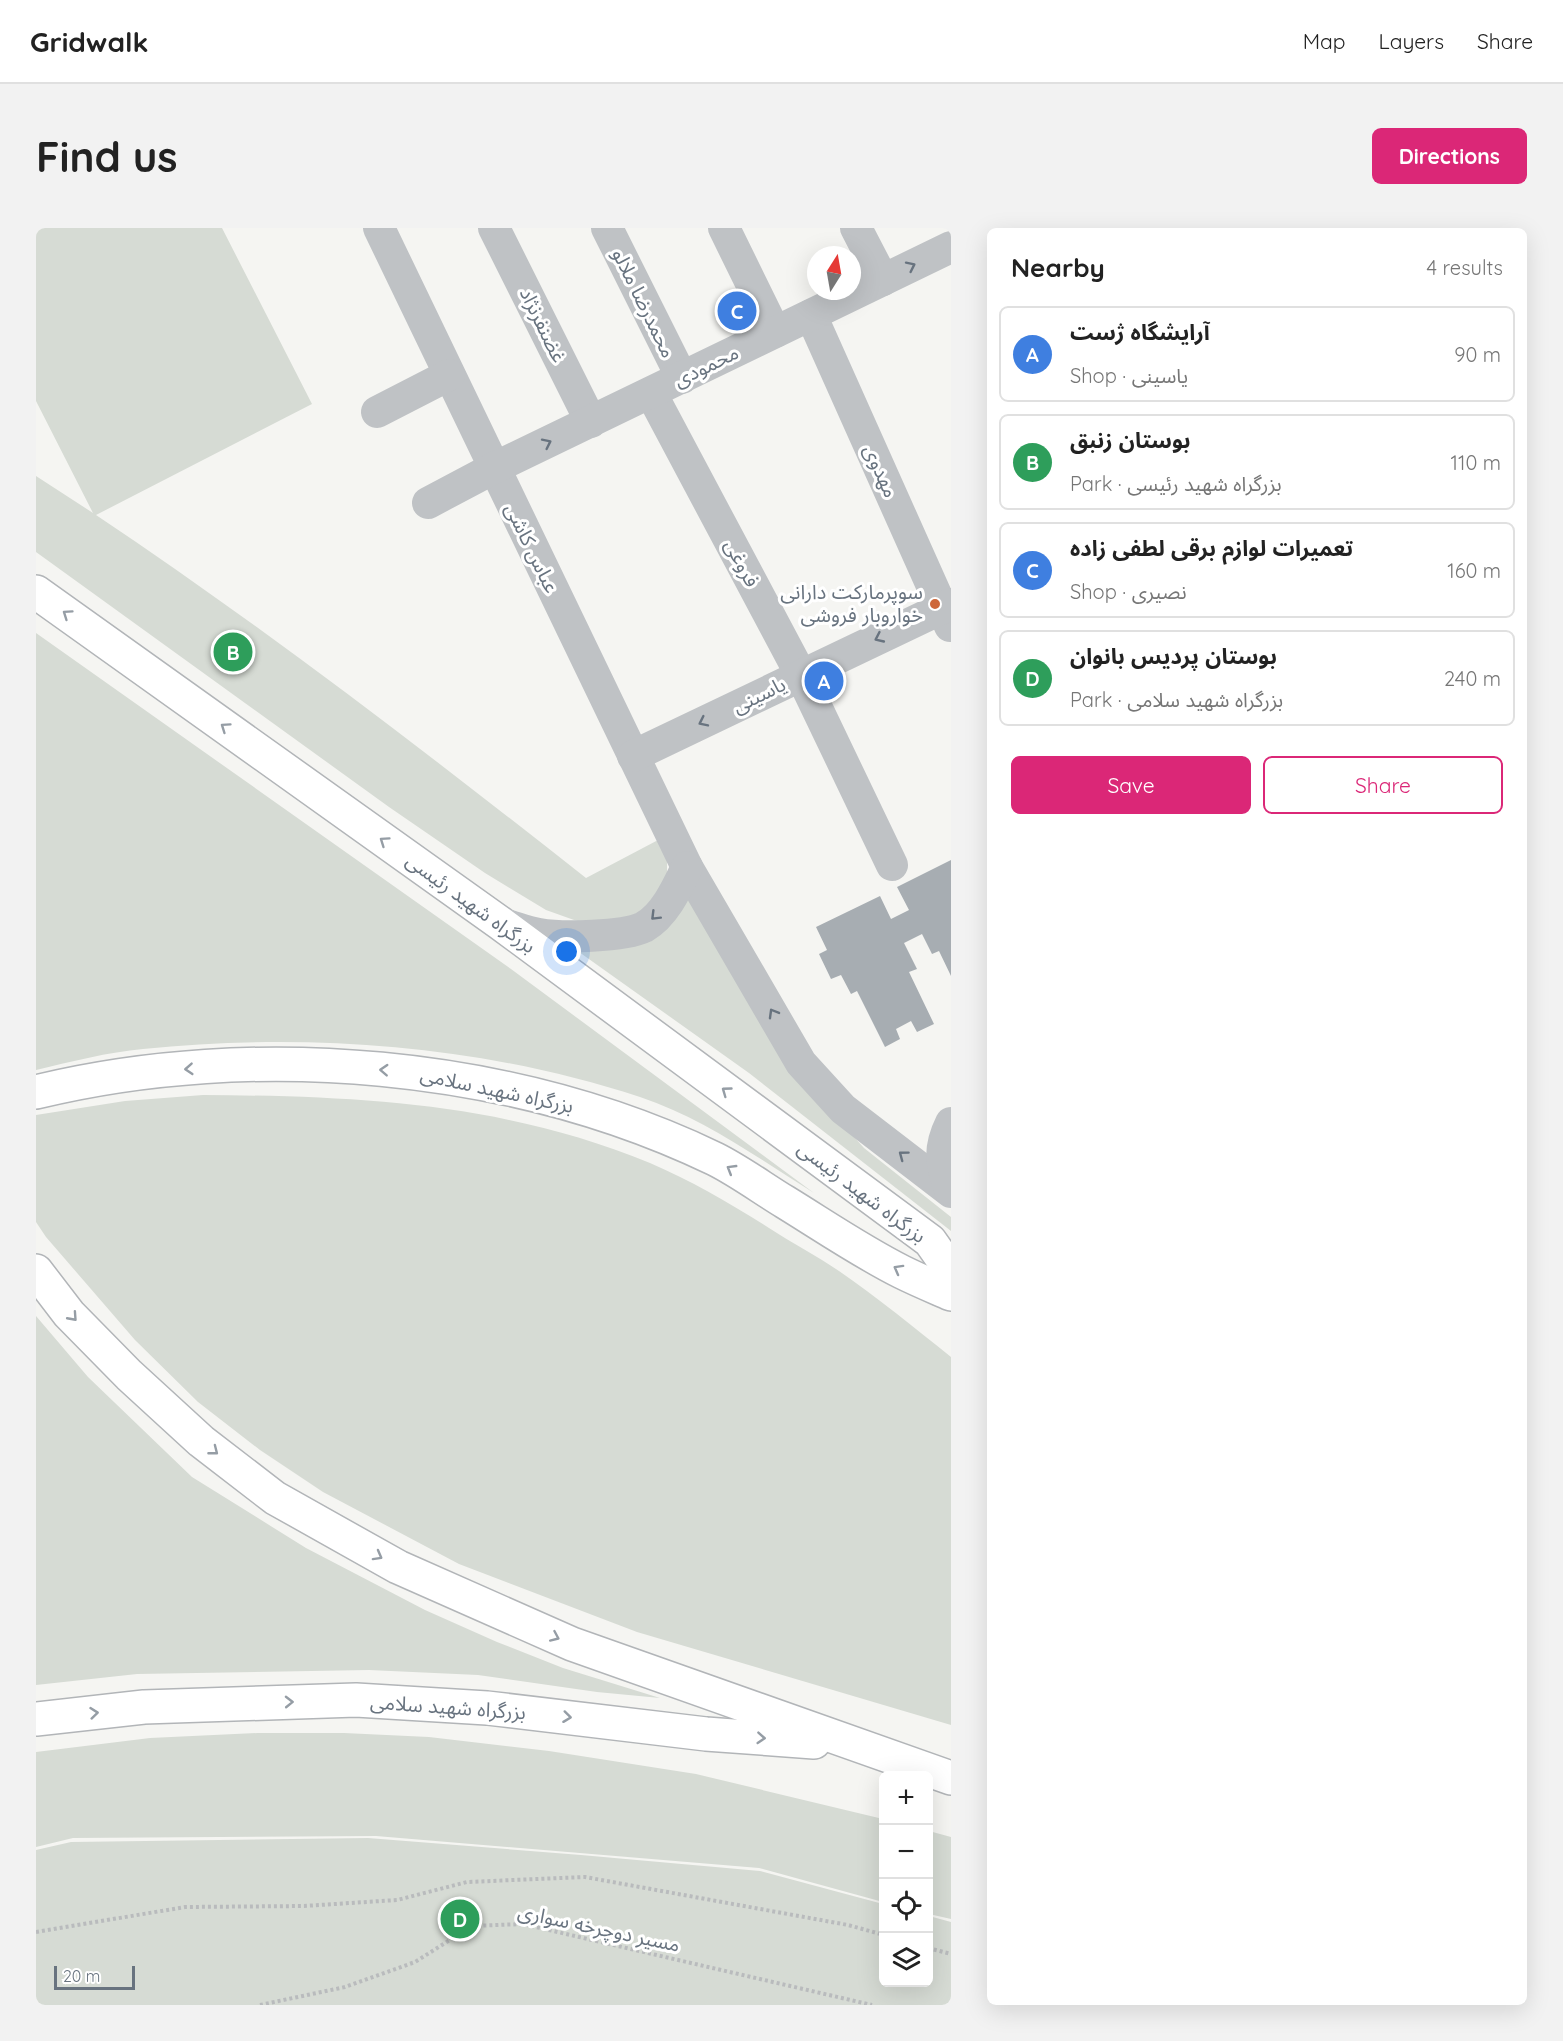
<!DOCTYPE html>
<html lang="en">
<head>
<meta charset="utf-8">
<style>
	:root { --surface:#fff; --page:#f2f2f2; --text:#222; --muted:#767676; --line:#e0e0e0; --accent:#db2777 }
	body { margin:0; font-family:Quicksand,"Noto Sans Arabic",sans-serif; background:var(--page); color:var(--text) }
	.controls { position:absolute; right:18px; bottom:18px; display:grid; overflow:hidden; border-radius:9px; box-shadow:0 6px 24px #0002 }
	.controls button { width:54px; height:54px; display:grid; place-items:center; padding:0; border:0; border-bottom:2px solid var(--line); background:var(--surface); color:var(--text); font:30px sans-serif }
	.compass { position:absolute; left:771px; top:18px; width:54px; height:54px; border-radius:50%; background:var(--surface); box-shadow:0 6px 24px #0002; rotate:11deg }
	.scale { position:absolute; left:18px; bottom:15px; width:81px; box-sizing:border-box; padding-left:6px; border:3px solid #68737f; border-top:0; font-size:16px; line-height:21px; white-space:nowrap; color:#68737f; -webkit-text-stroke:4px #fff; paint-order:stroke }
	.you { position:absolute; left:531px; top:724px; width:21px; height:21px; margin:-15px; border:4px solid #fff; border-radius:50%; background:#1a73e8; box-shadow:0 0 0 9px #1a73e833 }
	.badge { display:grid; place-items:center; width:39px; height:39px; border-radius:50%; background:var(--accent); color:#fff; font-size:20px; font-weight:700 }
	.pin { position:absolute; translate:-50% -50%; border:3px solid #fff; box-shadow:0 2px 6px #0006 }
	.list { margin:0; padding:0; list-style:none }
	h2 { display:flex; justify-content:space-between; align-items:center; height:78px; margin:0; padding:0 24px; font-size:26px }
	h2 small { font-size:20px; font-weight:400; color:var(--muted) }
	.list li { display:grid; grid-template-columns:39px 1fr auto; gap:18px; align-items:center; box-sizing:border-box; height:96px; margin:0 12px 12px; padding:0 12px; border:2px solid var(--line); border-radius:9px }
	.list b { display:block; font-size:22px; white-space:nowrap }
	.list p { margin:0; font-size:20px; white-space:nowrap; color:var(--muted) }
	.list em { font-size:20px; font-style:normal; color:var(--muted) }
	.actions { display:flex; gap:12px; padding:18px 24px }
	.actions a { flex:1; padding:14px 0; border:2px solid var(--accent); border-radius:9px; text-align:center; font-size:21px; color:var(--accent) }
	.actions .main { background:var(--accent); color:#fff }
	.icon { flex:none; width:33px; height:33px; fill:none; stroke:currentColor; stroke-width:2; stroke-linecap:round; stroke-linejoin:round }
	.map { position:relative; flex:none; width:915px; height:1777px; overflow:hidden; border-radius:9px }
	header { display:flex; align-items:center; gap:36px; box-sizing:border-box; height:84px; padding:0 30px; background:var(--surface); border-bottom:2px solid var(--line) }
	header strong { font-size:28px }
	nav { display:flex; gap:33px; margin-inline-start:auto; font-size:21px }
	.intro { display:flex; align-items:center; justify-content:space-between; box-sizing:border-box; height:144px; padding:0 36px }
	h1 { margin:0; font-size:42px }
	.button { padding:15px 27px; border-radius:9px; background:var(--accent); color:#fff; font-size:21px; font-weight:700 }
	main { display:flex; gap:36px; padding:0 36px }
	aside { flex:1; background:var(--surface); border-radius:9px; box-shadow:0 6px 24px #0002 }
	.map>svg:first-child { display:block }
	.green { fill:#d6dbd4 }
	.building { fill:#a7adb2 }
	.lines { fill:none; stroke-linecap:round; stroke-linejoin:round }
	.highway-casing { stroke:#b2b5b8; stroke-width:36 }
	.path { stroke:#b9bbbd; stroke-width:4; stroke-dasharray:3 3; stroke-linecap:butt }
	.minor { stroke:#bfc2c5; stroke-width:32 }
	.highway { stroke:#fff; stroke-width:33 }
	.oneway { stroke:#68737f }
	.oneway2 { stroke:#959da5 }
	.poi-dot { fill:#cd673a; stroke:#fff; stroke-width:2 }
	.labels { text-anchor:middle; stroke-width:6; stroke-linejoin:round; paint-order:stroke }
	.street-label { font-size:20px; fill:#68737f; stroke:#fff }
	.poi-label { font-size:20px; fill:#68737f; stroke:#fff; text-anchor:end }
</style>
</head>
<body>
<header>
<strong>Gridwalk</strong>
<nav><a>Map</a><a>Layers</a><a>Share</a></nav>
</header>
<div class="intro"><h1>Find us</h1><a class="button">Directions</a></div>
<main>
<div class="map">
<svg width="915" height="1777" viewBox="0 0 915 1777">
	<rect width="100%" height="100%" fill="#f5f5f2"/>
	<g class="green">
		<path d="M0,0H186L276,176L60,287C229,400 390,524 550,650L624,611L631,626V649L622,665L599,689L568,699L538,692L510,682L449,645L353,579L0,324V248L57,285L0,173Z"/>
		<path d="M0,405L475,741L778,965C722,930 667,890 604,869C446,817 272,804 107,821C73,824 33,834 0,842Z"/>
		<polygon points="655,666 748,831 828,920 915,989 915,1003 713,845 536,719"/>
		<path d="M167,867C322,868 469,875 614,935C656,953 695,976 733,1000C756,1015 781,1028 803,1043C842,1070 879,1100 915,1129V1497L601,1404L423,1336L287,1264L224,1222L162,1174L99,1112L10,1009L0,994V887L89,873Z"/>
		<polygon points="0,1088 52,1149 156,1249 270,1320 389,1382 461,1414 527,1440 624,1470 561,1464 442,1447 333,1442 101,1446 0,1457"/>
		<polygon points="222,1505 308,1505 393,1509 513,1523 660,1546 847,1591 847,1674 723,1640 340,1608 37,1610 0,1619 0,1524 114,1510"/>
		<polygon points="893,1603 915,1609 915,1691 893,1686"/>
		<polygon points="332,1610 545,1627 724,1643 847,1676 848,1754 892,1754 893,1688 915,1694 915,1777 0,1777 0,1622 35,1614"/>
	</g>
	<polygon class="building" points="915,632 915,748 903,723 896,726 886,706 868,715 881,741 873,744 898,796 881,804 875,793 860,801 864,811 849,819 821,763 815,766 805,747 795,751 783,726 791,722 780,699 844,668 855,691 873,682 861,659"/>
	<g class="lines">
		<defs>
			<g id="highway">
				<polyline points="0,364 464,695 894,1013 915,1043"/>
				<path d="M0,864C218,811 477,834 679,931C703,943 726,960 749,974C788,998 826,1024 866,1044C882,1052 899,1059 915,1066"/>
				<polyline points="0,1043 33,1086 93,1147 165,1213 239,1270 362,1339 536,1416 915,1550"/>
				<polyline points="0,1491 108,1479 320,1472 451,1480 670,1506 778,1514"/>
			</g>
		</defs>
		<use href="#highway" class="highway-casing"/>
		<g class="path">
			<polyline points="0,1704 149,1679 268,1678 361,1672 431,1654 549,1649 812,1697 848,1707"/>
			<polyline points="892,1720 915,1726"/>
			<polyline points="224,1777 309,1759 379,1734 436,1698 487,1696 836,1777"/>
		</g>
		<g class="minor">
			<polyline points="343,0 651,639 765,835 807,881 915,964"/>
			<polyline points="458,0 555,194"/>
			<polyline points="571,0 646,150"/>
			<polyline points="688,0 739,104"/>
			<polyline points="820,0 847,52"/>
			<polyline points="775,87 914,398"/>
			<polyline points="615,165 765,447 856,637"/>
			<polyline points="341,184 413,147"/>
			<polyline points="392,275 458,240 915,19"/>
			<polyline points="597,528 915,376"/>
			<path d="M467,696C479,699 491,704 503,706C525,710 588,709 608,699C629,687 641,660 651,639"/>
			<path d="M914,962C905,936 902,921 915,895"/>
		</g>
		<use href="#highway" class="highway"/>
	</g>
	<defs><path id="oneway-chevron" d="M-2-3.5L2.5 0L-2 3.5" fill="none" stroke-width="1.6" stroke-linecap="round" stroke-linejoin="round" transform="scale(1.5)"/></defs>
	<g class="oneway">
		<use href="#oneway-chevron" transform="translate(875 38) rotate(-26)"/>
		<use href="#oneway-chevron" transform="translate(511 215) rotate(-26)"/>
		<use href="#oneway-chevron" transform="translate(843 410) rotate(155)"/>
		<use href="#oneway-chevron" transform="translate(667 494) rotate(154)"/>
		<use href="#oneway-chevron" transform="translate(619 688) rotate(135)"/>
		<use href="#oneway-chevron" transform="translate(737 785) rotate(-120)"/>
		<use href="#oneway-chevron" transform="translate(867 927) rotate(-143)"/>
	</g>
	<g class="oneway2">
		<use href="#oneway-chevron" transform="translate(31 386) rotate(-145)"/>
		<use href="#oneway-chevron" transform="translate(189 499) rotate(-145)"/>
		<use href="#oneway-chevron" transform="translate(348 613) rotate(-145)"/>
		<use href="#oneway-chevron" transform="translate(153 841) rotate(176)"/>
		<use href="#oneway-chevron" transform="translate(348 842) rotate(-177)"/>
		<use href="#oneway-chevron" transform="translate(690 863) rotate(-144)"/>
		<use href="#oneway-chevron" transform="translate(695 941) rotate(-149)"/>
		<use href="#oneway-chevron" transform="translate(862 1041) rotate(-151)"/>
		<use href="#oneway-chevron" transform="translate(37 1089) rotate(48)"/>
		<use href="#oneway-chevron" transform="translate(178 1223) rotate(38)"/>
		<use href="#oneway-chevron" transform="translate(342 1328) rotate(29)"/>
		<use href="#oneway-chevron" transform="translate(519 1409) rotate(24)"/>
		<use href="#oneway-chevron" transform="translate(253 1474) rotate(-1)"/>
		<use href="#oneway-chevron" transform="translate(58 1485) rotate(-6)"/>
		<use href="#oneway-chevron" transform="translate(531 1489) rotate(7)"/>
		<use href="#oneway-chevron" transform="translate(725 1510) rotate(4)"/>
	</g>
	<circle class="poi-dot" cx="899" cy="376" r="6"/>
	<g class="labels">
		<g class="street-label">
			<text transform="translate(608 75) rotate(64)" y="7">محمدرضا ملالو</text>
			<text transform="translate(507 97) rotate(64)" y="7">غضنفرنژاد</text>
			<text transform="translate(670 138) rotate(-26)" y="7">محمودی</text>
			<text transform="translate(845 243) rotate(66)" y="7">مهدوی</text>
			<text transform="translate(496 320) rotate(64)" y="7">عباس کاشی</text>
			<text transform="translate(706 335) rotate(62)" y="7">فروغی</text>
			<text transform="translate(723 467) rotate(-26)" y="7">یاسینی</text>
			<text transform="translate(435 675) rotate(36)" y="7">بزرگراه شهید رئیسی</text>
			<text transform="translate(461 862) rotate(12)" y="7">بزرگراه شهید سلامی</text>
			<text transform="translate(826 964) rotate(37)" y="7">بزرگراه شهید رئیسی</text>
			<text transform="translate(412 1479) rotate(4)" y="7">بزرگراه شهید سلامی</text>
			<text transform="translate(563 1700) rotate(12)" y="7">مسیر دوچرخه سواری</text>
		</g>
		<g class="poi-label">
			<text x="887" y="371">سوپرمارکت دارانی<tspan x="887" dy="23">خواروبار فروشی</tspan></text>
		</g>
	</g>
</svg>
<div class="controls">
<button>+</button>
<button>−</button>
<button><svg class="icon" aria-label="locate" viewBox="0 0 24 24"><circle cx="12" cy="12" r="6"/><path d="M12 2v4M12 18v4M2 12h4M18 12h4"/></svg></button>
<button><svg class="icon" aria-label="layers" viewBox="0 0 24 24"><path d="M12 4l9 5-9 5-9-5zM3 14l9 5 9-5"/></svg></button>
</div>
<svg class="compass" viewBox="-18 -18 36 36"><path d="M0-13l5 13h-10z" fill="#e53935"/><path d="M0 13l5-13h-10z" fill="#767676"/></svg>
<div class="scale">20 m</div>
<div class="you"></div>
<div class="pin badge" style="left:788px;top:453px;background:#3f7fe0">A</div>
<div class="pin badge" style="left:197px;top:424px;background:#2e9e5b">B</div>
<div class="pin badge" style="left:701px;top:83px;background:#3f7fe0">C</div>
<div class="pin badge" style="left:424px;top:1691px;background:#2e9e5b">D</div>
</div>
<aside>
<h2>Nearby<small>4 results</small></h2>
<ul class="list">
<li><span class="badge" style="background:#3f7fe0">A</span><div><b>آرایشگاه ژست</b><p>Shop · یاسینی</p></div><em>90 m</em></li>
<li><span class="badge" style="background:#2e9e5b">B</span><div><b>بوستان زنبق</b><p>Park · بزرگراه شهید رئیسی</p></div><em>110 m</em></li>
<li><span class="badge" style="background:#3f7fe0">C</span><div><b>تعمیرات لوازم برقی لطفی زاده</b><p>Shop · نصیری</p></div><em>160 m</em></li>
<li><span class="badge" style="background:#2e9e5b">D</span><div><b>بوستان پردیس بانوان</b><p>Park · بزرگراه شهید سلامی</p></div><em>240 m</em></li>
</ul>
<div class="actions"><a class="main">Save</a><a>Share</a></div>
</aside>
</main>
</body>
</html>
